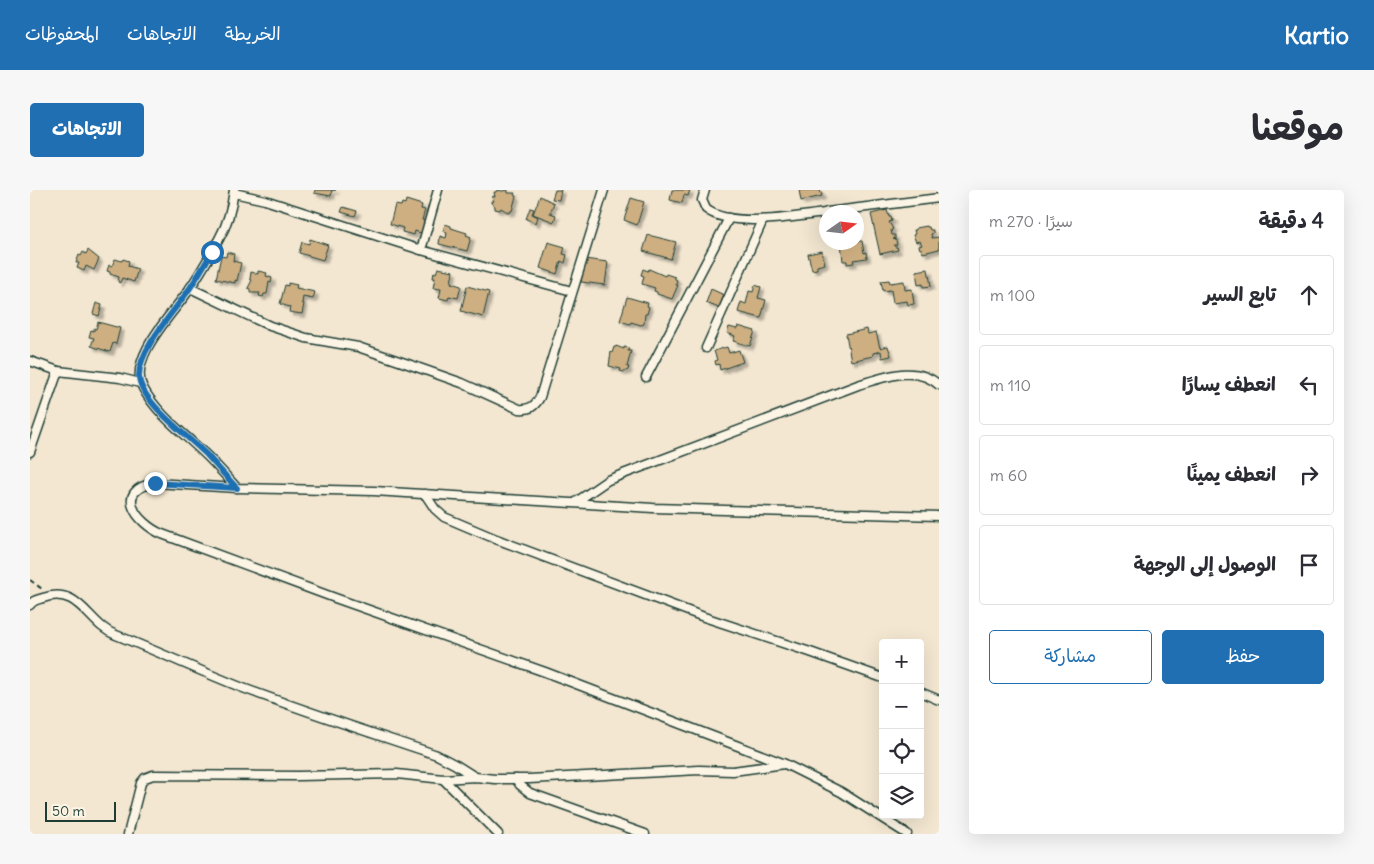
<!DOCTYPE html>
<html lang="ar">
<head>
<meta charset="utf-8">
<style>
	:root { --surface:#fff; --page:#f7f7f7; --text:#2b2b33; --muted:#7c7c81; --line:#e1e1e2; --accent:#1f6fb2 }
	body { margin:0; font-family:Delius,"Playpen Sans Arabic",sans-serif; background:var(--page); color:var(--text); direction:rtl }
	.controls { position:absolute; right:15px; bottom:15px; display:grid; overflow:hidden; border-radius:5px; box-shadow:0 5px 20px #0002 }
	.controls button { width:45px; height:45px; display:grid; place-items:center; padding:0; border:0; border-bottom:1px solid var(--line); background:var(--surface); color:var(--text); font:25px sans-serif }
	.compass { position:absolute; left:789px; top:15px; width:45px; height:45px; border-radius:50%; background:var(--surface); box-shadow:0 5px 20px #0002; rotate:76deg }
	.scale { position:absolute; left:15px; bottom:12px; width:71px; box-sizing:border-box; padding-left:5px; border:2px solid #1f3d34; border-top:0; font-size:14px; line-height:18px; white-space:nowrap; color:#1f3d34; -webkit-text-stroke:4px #fcf5e5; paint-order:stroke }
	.stop { position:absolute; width:15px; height:15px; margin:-11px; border:4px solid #1f6fb2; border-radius:50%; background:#fff }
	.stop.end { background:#1f6fb2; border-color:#fff; box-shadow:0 1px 5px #0008 }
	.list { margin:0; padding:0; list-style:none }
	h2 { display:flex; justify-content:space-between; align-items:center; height:65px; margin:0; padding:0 20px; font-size:21px }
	h2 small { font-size:16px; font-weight:400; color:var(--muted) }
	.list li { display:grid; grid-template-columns:32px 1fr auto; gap:15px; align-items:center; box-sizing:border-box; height:80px; margin:0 10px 10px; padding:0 10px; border:1px solid var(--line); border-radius:5px }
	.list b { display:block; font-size:19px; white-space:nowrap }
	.list em { font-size:16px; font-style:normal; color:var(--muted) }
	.actions { display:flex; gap:10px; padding:15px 20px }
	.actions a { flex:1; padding:11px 0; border:1px solid var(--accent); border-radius:5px; text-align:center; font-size:18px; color:var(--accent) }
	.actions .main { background:var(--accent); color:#fff }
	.icon { flex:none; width:28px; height:28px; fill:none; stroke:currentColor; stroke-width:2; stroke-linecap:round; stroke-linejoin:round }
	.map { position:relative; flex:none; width:909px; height:644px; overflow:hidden; direction:ltr; border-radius:5px }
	header { display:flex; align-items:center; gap:30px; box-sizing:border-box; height:70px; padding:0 25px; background:var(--accent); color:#fff }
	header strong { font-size:24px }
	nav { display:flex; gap:28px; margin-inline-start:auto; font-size:18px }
	.intro { display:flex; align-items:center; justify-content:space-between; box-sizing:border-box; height:120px; padding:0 30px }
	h1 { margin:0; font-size:35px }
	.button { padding:12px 22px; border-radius:5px; background:var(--accent); color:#fff; font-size:18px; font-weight:700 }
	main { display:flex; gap:30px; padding:0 30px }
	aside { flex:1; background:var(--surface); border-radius:5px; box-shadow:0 5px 20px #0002 }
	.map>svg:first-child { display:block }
	.building { fill:#ceaf82; stroke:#1f3d34; filter:url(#shadow) }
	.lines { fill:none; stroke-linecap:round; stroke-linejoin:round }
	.minor-casing { stroke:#1f3d34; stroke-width:11 }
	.path { stroke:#1f3d34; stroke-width:2; stroke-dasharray:5 4; stroke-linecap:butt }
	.minor { stroke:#fcf5e5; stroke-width:8 }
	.route { stroke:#1f6fb2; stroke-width:6 }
</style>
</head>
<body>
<header>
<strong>Kartio</strong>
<nav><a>الخريطة</a><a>الاتجاهات</a><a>المحفوظات</a></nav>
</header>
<div class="intro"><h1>موقعنا</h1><a class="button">الاتجاهات</a></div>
<main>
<aside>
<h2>4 دقيقة<small>سيرًا · 270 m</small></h2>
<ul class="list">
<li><svg class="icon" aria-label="ahead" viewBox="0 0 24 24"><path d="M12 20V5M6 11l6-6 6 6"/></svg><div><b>تابع السير</b></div><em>100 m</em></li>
<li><svg class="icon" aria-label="left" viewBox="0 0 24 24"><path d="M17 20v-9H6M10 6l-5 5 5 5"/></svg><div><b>انعطف يسارًا</b></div><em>110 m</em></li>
<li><svg class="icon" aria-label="right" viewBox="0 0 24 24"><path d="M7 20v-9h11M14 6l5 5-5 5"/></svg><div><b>انعطف يمينًا</b></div><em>60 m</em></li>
<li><svg class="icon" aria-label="arrive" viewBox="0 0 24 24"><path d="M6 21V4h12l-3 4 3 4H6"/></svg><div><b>الوصول إلى الوجهة</b></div></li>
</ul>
<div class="actions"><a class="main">حفظ</a><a>مشاركة</a></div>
</aside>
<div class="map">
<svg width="909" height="644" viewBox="0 0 909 644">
	<defs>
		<filter id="shadow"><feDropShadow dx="3.5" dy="3.5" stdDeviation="1" flood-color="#0004"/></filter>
	</defs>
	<rect width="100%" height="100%" fill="#f3e7d1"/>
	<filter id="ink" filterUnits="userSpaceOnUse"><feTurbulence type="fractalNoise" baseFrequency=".02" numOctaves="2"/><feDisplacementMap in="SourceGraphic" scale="10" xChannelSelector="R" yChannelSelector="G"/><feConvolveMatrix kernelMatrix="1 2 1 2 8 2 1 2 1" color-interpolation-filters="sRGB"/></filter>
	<g filter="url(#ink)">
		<g class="building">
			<polygon points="285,0 306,0 302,0 301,6 284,3"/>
			<polygon points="467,0 472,1 478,0 478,3 485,3 484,5 486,6 482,21 480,21 479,23 471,18 470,20 465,19 465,16 461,13 461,11 463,12 464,10 462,10 463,6 465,7 464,2 466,2"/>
			<polygon points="525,0 531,0 529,10 522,9"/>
			<polygon points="642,0 660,0 658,6 654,5 652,13 640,10"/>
			<polygon points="769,0 790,0 792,6 771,11"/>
			<polygon points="510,6 524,13 520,23 526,25 524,32 503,24"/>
			<polygon points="601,8 614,12 607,35 594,30"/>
			<polygon points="376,10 392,15 391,19 395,20 392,30 397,32 394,44 385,41 384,45 372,42 373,38 360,34 365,15 371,16 372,13 375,14"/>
			<polygon points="313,17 327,21 325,26 311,22"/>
			<polygon points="500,18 504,19 502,24 508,27 506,33 496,29"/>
			<polygon points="857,20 859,27 861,27 862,31 859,32 863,39 861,40 862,45 865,45 865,49 863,49 866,50 867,55 864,55 865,57 867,57 868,60 850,64 841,24"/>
			<polygon points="415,34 421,36 421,38 437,43 436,45 441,47 437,61 409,54 410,46 416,48 417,43 413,41"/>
			<polygon points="897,36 897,37 899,37 900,40 903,40 903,43 901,44 902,48 909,47 909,59 893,63 892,59 890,59 889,56 892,55 890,51 886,52 883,45 885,44 884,40 886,40 886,38"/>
			<polygon points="618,45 646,52 641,69 613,61"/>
			<polygon points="280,49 298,55 293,70 269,63 272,52 279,54"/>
			<polygon points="826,51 832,51 834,63 836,62 837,68 823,70 824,73 817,74 817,71 813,71 811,53"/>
			<polygon points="518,52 535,57 533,64 537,65 535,73 531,71 527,84 510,78"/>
			<polygon points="58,60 69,69 64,80 56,76 54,81 47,78 49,73 46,73 49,65 51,66 53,62 56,64"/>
			<polygon points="792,61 795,74 787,76 787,79 782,80 778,64"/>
			<polygon points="197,62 204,64 203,71 211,73 207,91 205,90 205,93 186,89 191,66 196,67"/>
			<polygon points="85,69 92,71 93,69 99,71 98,76 108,79 104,92 92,88 90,93 88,92 89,87 80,84 80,82 77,81 79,75 82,76"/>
			<polygon points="554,69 578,72 575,95 551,92"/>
			<polygon points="408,78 423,81 421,93 431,96 428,108 419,106 418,110 409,108 411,99 403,98 405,88 403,88 404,82 406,83"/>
			<polygon points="613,79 618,81 619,79 635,86 636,84 645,87 645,89 647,90 646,95 648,95 642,109 627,104 627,102 624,101 625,98 612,94 614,86 611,85"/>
			<polygon points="898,79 901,96 893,97 893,94 888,95 886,81"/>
			<polygon points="228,81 237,83 236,86 242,88 241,93 239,92 237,104 234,104 233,107 229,106 230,103 220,103 220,99 218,98 222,90 220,89 221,82 228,84"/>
			<polygon points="859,90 860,93 874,91 875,100 882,99 884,114 878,115 877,111 863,113 861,100 853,101 851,91"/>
			<polygon points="258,93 267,95 266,98 285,102 283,109 273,107 272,113 274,114 272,124 259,122 260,117 250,114 255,95 258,96"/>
			<polygon points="725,95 731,97 728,108 736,110 731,128 708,122 711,112 716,114 719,101 723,102"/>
			<polygon points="437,96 459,102 453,127 431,121"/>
			<polygon points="681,99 694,105 689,118 676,113"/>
			<polygon points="597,107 618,113 617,116 619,117 617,124 615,124 614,134 611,135 601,132 600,134 590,131"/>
			<polygon points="66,113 72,115 69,126 63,124"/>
			<polygon points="68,132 90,138 86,154 83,153 80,162 61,156 64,148 59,147 61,140 64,141 64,138 66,139"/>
			<polygon points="708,136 725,141 720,156 703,151 705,146 697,143 699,137 707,139"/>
			<polygon points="837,139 838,144 846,142 850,158 858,156 861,166 852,168 851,161 843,163 843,166 821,171 816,144"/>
			<polygon points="586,156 594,159 594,157 599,158 598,161 601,161 597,177 599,177 598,180 594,182 590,181 591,179 579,176 581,162 582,163 584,157 586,157"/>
			<polygon points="697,157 699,163 709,160 713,172 690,180 689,174 686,175 685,171 687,170 684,161"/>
		</g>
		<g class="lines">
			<defs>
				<g id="minor">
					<path d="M204,0C202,16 198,33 190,47C181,65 170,83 159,100C143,123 97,169 113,198C127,224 152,242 173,262C185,273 196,286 207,298"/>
					<path d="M675,0L672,10L676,19C701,39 766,26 796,23"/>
					<polyline points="204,3 235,10 391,60 542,101"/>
					<polyline points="797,22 909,8"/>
					<polyline points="391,60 408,0"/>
					<path d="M160,98L240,136L276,148L328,157L378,174L432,193L489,219C500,220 505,216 510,207L574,0"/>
					<polyline points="676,158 733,30"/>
					<polyline points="0,171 28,181 90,188 110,193"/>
					<polyline points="616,187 699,28"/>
					<polyline points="0,262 28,181"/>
					<polyline points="395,304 405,319 414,327 466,349 674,427 780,462 853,488"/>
					<path d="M546,312L578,290L596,283L828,195C855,187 886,174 909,195"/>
					<path d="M0,415C3,410 7,410 13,408C50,395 58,435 86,445C129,462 170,481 213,498C277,522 342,543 407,565L426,575L445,587"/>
					<polyline points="890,502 909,510"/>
					<polyline points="413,589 468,644"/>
					<polyline points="486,589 490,595 500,603 615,644"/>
					<polyline points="98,644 111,593 115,588 123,585 268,586 367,584 413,589 445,587 465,589 499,589 669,580 703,581 754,574"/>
					<path d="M877,644L811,602L755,574L515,482L305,408L132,344C106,333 83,300 125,293L207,298L344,301L623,318L909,326"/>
				</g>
			</defs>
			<use href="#minor" class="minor-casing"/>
			<polyline class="path" points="0,390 12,399"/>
			<use href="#minor" class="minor"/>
		</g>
	</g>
	<g class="lines" filter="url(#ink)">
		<path class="route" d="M125,293L207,298C196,287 186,275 176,264C158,246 111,212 109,187C108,159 145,121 160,98C168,86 175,74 182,62"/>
	</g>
</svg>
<div class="controls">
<button>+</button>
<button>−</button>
<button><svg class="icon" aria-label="locate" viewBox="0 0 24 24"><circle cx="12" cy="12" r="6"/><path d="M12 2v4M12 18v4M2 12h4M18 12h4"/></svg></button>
<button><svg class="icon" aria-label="layers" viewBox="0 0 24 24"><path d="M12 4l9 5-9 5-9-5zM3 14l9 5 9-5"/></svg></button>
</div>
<svg class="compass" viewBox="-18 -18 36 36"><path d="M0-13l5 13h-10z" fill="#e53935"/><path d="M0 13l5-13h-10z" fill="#7c7c81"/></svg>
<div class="scale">50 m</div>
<div class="stop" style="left:182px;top:62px"></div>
<div class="stop end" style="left:125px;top:293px"></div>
</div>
</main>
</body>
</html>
